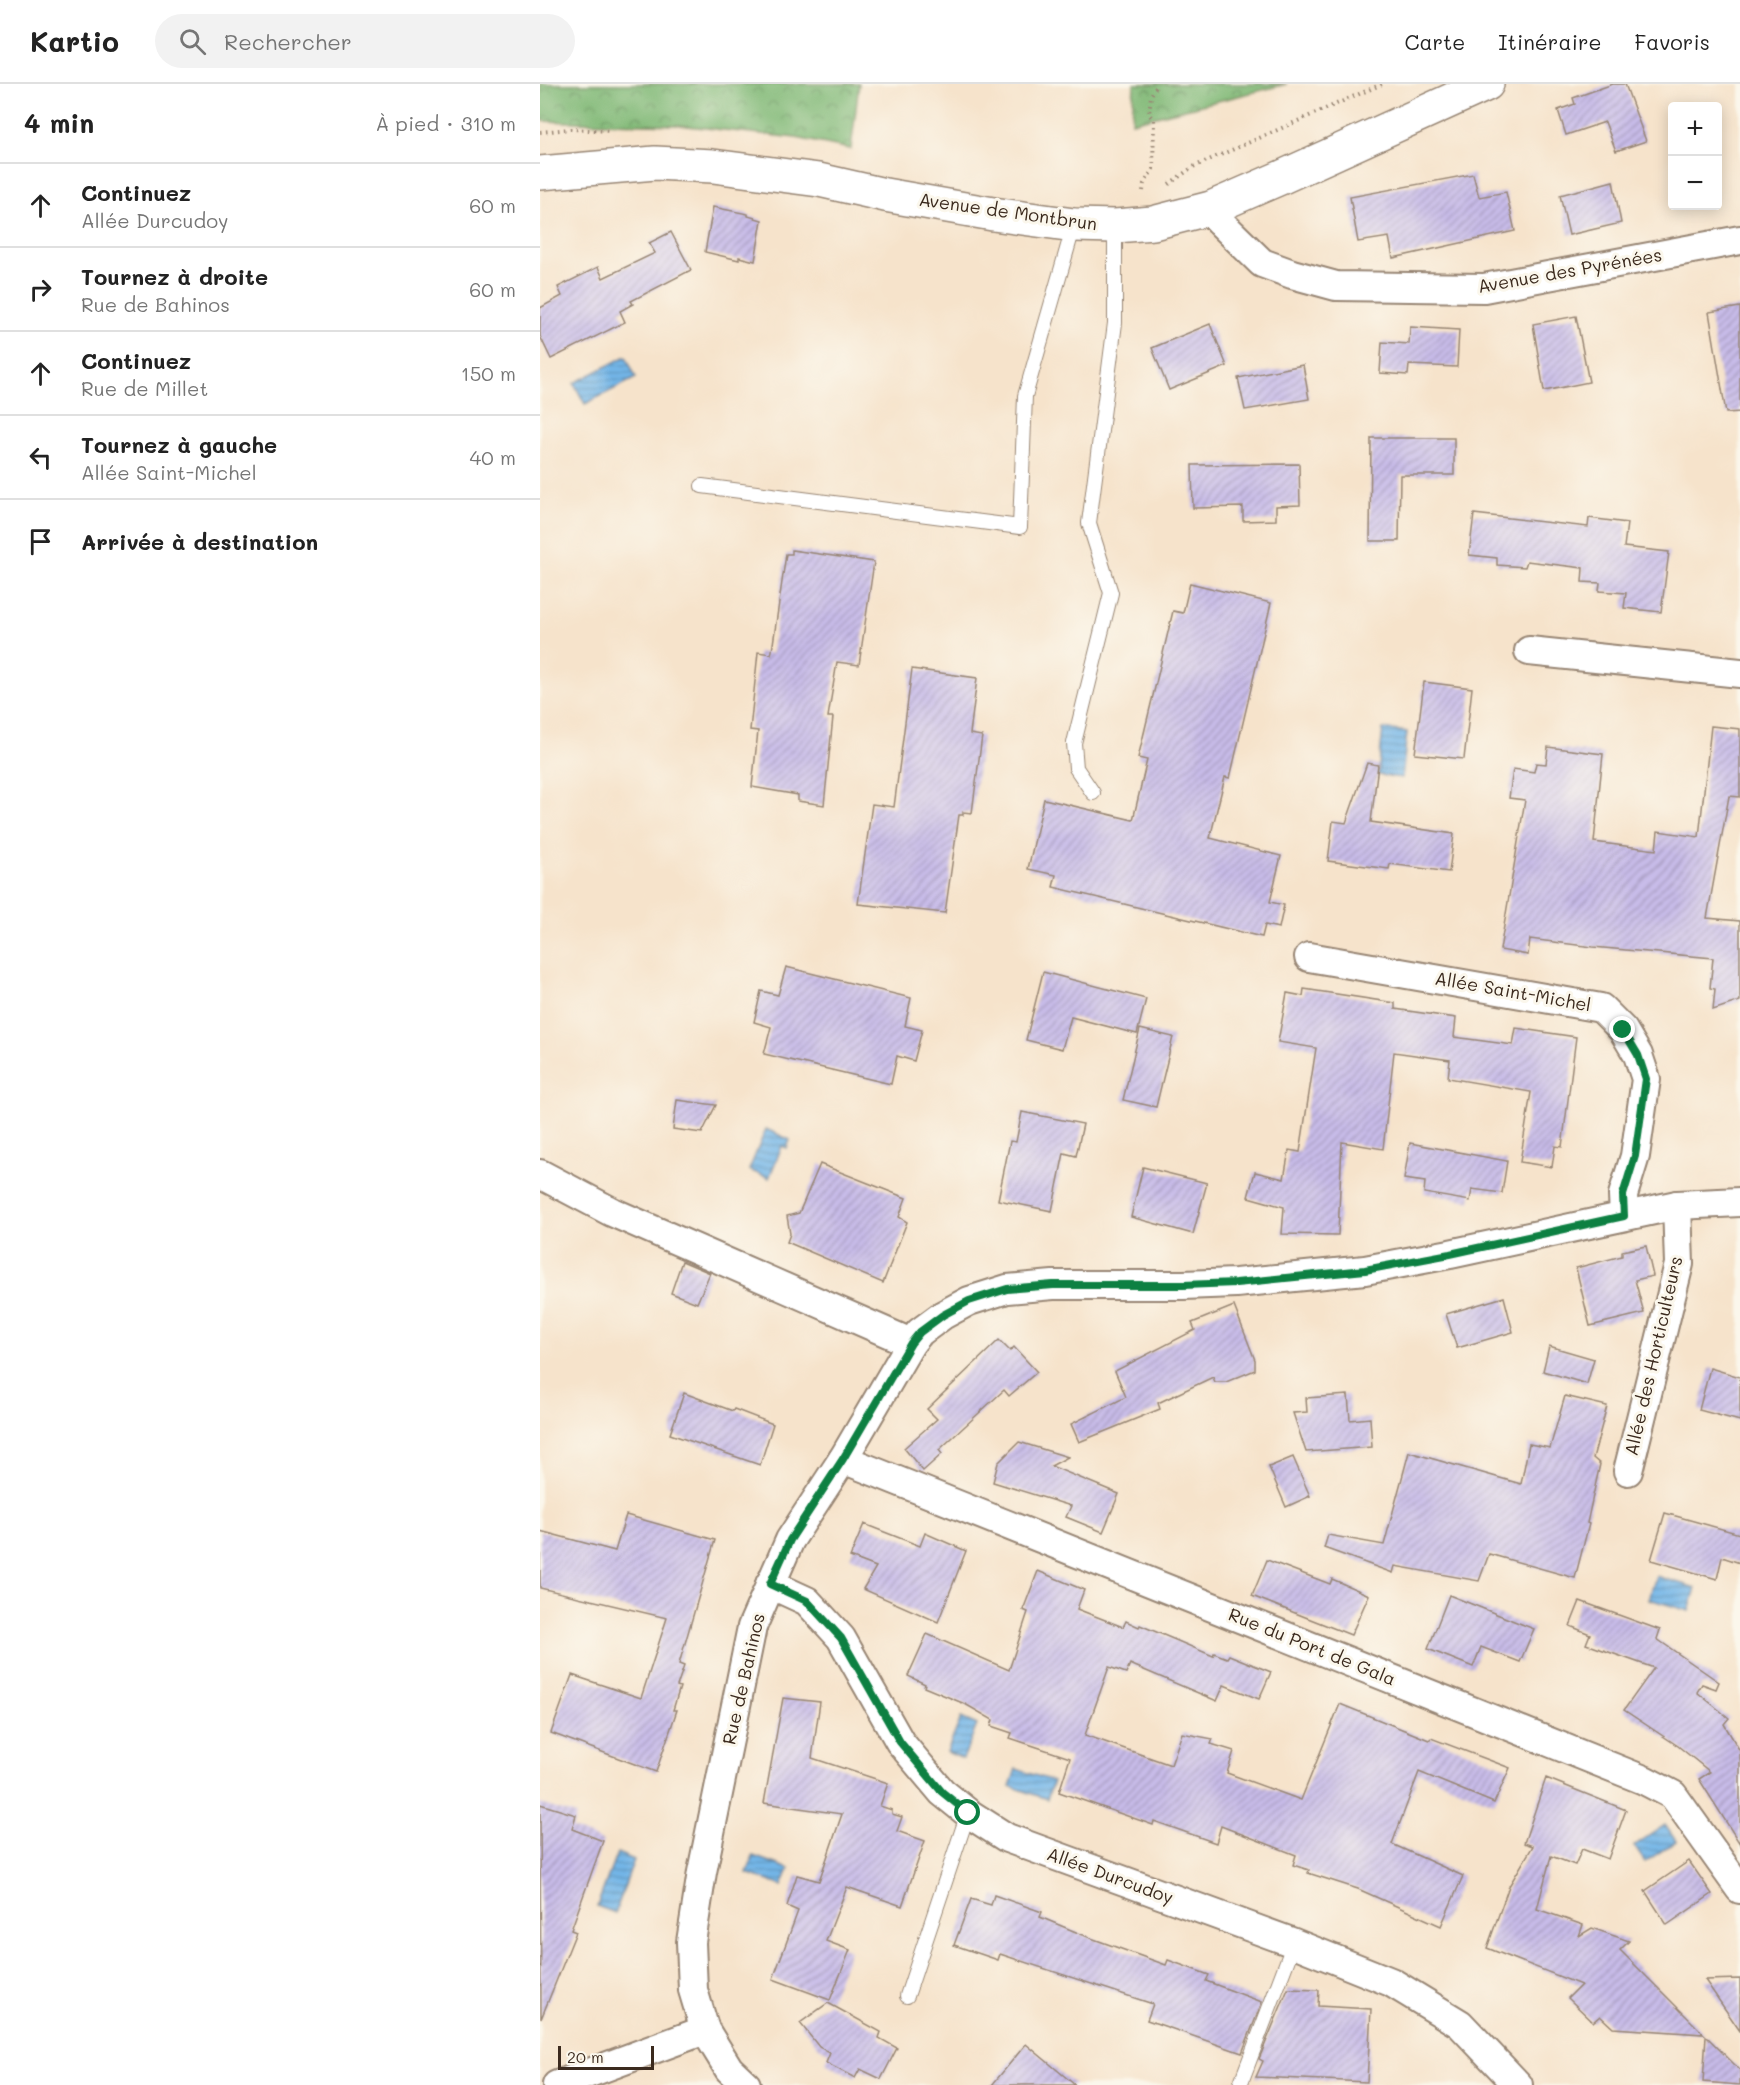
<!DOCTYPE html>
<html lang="fr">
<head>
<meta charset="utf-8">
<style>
	:root { --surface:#fff; --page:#f2f2f2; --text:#222; --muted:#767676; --line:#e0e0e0 }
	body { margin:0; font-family:Mali,sans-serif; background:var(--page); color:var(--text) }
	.controls { position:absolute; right:18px; top:18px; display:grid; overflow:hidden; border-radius:6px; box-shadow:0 3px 15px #0003 }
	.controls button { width:54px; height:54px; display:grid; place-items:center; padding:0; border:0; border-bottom:2px solid var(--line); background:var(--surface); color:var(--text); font:30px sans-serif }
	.scale { position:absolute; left:18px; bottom:15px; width:96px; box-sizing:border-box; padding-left:6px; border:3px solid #3b2a1e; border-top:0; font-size:16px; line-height:21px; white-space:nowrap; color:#3b2a1e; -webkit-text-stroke:4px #fbf7ec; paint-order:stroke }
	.stop { position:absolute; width:18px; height:18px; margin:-14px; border:4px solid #0b8043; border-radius:50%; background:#fff }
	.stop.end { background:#0b8043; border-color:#fff; box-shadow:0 2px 6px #0008 }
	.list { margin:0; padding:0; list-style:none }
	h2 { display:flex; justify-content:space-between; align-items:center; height:78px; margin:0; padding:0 24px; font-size:26px }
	h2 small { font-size:20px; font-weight:400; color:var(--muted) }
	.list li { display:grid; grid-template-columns:39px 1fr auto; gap:18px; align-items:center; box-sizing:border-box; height:84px; padding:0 24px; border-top:2px solid var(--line) }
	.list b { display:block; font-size:22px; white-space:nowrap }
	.list p { margin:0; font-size:20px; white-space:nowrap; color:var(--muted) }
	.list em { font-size:20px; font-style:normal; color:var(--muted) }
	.icon { flex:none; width:33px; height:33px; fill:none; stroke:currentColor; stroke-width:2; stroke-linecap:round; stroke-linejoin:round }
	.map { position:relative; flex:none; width:1200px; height:2001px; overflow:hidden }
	header { display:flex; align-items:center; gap:36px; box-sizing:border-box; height:84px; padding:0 30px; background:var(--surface); border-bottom:2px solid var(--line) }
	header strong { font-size:28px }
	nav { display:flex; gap:33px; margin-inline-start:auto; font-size:21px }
	.search { width:420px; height:54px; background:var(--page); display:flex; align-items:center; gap:15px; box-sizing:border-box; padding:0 21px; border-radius:33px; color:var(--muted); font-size:22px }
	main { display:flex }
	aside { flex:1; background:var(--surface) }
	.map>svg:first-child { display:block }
	.forest { fill:url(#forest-crowns); stroke:#5e724a; stroke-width:1.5 }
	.water { fill:url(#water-rules); stroke:#577083; stroke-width:1.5 }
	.building { fill:url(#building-hatch) }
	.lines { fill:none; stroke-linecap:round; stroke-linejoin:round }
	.lane-casing { stroke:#988674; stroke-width:16 }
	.street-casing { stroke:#988674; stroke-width:32 }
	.secondary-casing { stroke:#988674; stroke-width:36 }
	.path { stroke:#988674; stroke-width:4; stroke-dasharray:1.5 4.5; stroke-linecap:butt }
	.lane { stroke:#fff; stroke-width:14 }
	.street { stroke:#fff; stroke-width:28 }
	.secondary { stroke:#fff; stroke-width:33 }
	.route { stroke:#0b8043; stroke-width:8 }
	.labels { text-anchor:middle; stroke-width:6; stroke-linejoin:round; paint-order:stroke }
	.street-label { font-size:18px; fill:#3b2a1e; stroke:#fbf7ec }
</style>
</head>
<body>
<header>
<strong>Kartio</strong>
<div class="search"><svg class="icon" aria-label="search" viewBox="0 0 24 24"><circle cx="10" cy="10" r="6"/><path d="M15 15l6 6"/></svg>Rechercher</div>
<nav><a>Carte</a><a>Itinéraire</a><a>Favoris</a></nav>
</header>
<main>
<aside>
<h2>4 min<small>À pied · 310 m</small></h2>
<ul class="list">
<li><svg class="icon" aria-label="ahead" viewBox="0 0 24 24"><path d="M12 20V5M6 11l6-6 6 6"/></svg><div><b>Continuez</b><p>Allée Durcudoy</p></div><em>60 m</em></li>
<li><svg class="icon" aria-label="right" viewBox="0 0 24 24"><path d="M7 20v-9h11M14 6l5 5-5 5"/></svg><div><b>Tournez à droite</b><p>Rue de Bahinos</p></div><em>60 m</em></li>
<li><svg class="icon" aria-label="ahead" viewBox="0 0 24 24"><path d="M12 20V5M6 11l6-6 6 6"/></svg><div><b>Continuez</b><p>Rue de Millet</p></div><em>150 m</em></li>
<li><svg class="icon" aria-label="left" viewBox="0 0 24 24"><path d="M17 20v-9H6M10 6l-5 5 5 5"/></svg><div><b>Tournez à gauche</b><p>Allée Saint-Michel</p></div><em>40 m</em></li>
<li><svg class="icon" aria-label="arrive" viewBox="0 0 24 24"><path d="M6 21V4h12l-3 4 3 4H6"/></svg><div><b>Arrivée à destination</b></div></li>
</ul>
</aside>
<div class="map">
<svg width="1200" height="2001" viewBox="0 0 1200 2001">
	<defs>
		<pattern id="forest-crowns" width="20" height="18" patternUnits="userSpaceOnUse" patternTransform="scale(1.5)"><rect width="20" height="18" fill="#81b977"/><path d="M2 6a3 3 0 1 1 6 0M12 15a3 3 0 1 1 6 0" fill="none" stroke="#6b9761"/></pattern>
		<pattern id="water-rules" width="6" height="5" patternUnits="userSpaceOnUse" patternTransform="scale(1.5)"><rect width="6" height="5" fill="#73b6e8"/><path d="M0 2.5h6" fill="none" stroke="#6094bb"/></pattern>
		<pattern id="building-hatch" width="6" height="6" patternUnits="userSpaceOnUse" patternTransform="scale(1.5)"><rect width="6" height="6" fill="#c8bce9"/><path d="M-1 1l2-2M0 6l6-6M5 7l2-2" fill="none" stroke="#a499bc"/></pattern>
	</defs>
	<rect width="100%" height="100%" fill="#fbf7ec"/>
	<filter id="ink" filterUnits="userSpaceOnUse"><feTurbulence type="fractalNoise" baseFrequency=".0167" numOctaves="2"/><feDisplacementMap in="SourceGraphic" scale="12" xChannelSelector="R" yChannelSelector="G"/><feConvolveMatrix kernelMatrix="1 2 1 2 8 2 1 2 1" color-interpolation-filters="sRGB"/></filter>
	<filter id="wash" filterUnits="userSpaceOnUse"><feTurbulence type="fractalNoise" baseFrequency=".008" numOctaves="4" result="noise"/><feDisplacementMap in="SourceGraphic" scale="24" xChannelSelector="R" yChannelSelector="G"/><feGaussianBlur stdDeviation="1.35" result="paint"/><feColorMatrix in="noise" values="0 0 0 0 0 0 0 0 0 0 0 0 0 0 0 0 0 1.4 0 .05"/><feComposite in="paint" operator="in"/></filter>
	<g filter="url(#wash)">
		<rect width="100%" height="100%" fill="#f6e3cb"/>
		<g class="forest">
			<polygon points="0,0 319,0 311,65 256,54 138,41 0,37"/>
			<polygon points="594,0 747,0 592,38"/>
		</g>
		<g class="water">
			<polygon points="86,272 96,294 45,320 34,299"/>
			<polygon points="843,645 867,648 862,694 838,691"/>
			<polygon points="226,1045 250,1056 247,1064 242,1062 229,1094 209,1086"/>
			<polygon points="1116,1492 1156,1504 1149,1527 1109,1515"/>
			<polygon points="421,1634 437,1641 423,1675 407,1668"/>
			<polygon points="476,1685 513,1697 507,1715 470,1702"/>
			<polygon points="1125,1741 1136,1757 1105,1778 1094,1762"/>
			<polygon points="77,1769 94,1776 75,1829 57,1822"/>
			<polygon points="213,1772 249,1785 242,1802 207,1789"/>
		</g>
		<g id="blocks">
			<g class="building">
				<polygon points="1073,0 1085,0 1106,57 1076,67 1065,38 1026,51 1018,26 1035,20 1033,14"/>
				<polygon points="933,90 939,113 966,108 975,147 853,174 849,153 818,158 810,113"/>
				<polygon points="1073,97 1081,139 1029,151 1020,111"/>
				<polygon points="173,123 208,130 208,132 222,136 215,177 199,173 199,176 165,168"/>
				<polygon points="131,148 151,186 91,217 93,220 80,227 85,238 11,275 0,252 0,224 22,212 18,203 58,183 63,194 115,169 109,159"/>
				<polygon points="1200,223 1200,328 1186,329 1169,228"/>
				<polygon points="1036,232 1049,298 1004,307 993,240"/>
				<polygon points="670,240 687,282 629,306 612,264"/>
				<polygon points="870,243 919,246 917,283 869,281 868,291 840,289 842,258 869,260"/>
				<polygon points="763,281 769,315 705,326 698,294"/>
				<polygon points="831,354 914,354 914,391 860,391 859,457 830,457"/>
				<polygon points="759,380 760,421 736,422 736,436 703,437 703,423 653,424 652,381"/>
				<polygon points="934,430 1048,443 1049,434 1087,439 1084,463 1129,468 1121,528 1084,524 1086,509 1059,507 1060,499 1042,498 1043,484 987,477 985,483 957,481 957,474 929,471"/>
				<polygon points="252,466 334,478 319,581 297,578 288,633 293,633 284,721 258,717 258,711 212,703 218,647 210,646 218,568 231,570 232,567 246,470 252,470"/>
				<polygon points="650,499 731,519 690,694 685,693 670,754 741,772 730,818 744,821 739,844 725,841 722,853 513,803 516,791 488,785 504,715 593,736 607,676 598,674 616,599 633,527 643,529"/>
				<polygon points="372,585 437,594 430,650 442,652 432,729 423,728 423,731 419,731 405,829 318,820 332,720 354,723"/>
				<polygon points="884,598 932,604 924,675 875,670"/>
				<polygon points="1171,642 1200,645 1200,713 1189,712 1167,834 1200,837 1200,917 1173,926 1175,905 1170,904 1173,874 1053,863 990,855 988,871 960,866 985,716 969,714 973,685 994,688 996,679 1006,680 1008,663 1063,670 1054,758 1116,766 1118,747 1159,753"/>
				<polygon points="827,679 838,681 831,738 914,750 909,788 850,780 849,785 788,777 793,737 806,739"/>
				<polygon points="246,883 371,914 365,942 382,946 374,977 357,972 351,1000 224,970 231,943 214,938 221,907 238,911"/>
				<polygon points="503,888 606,915 597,950 531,933 522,965 486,956"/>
				<polygon points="764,905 855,919 855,925 916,934 914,953 973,961 976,944 1036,953 1022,1063 1015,1062 1012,1083 980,1078 991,1008 908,994 910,976 854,968 843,1065 802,1058 798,1151 742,1150 744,1123 708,1113 715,1088 744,1095 749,1066 760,1068 776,964 738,958 747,909 763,912"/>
				<polygon points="600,945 633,953 616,1023 583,1016"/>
				<polygon points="137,1016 176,1021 162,1049 133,1045"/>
				<polygon points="482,1028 543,1040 536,1072 524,1069 512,1127 458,1116 470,1057 476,1058"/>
				<polygon points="870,1059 967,1077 962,1109 932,1105 930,1117 884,1109 885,1098 864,1095"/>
				<polygon points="280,1080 366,1114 359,1133 367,1138 343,1199 247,1158 250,1150 247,1132 259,1129"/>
				<polygon points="603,1083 667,1099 653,1150 591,1133"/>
				<polygon points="1106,1162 1113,1192 1095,1196 1104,1229 1050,1242 1036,1184 1082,1172 1082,1167"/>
				<polygon points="142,1177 170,1189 157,1219 131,1209"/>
				<polygon points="964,1213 973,1248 917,1264 906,1230"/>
				<polygon points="694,1222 715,1276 715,1286 686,1298 675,1298 673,1293 618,1319 620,1325 539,1358 531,1340 586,1313 575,1287 655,1246 652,1239"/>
				<polygon points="459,1256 470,1267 474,1263 497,1288 469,1312 464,1306 399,1366 402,1370 383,1387 364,1364 397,1335 387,1325"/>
				<polygon points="1009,1262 1054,1275 1047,1300 1003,1287"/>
				<polygon points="1170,1284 1200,1293 1200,1337 1159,1326"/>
				<polygon points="144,1309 193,1327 194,1325 233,1340 220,1381 130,1350"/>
				<polygon points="808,1311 810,1336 830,1334 832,1363 766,1368 753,1329 767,1328 766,1314"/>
				<polygon points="1025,1312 1067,1322 1053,1374 1060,1380 1047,1439 1049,1440 1035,1494 949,1470 939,1497 855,1482 853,1489 784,1464 788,1451 844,1461 869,1368 981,1400 989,1360 1010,1364"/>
				<polygon points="479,1358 528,1373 511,1382 579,1410 563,1448 526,1433 531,1422 453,1398 458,1379"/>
				<polygon points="753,1373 770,1412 746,1423 729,1383"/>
				<polygon points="1125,1429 1200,1450 1200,1479 1182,1473 1177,1495 1111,1476"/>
				<polygon points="86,1431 175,1456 139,1580 144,1582 137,1602 140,1603 133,1626 137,1626 116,1688 11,1649 32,1591 101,1614 127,1534 0,1504 0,1447 75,1467"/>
				<polygon points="324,1440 380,1462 385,1449 426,1467 398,1538 323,1505 336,1483 310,1473"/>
				<polygon points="727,1476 790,1500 792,1495 829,1511 811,1551 712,1512"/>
				<polygon points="498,1487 544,1506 537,1525 583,1543 586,1537 599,1543 600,1541 673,1572 674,1569 687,1574 689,1571 731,1588 719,1615 684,1601 677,1617 590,1580 586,1589 569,1583 545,1651 631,1681 642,1649 673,1655 671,1660 694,1667 687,1689 761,1716 800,1620 889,1656 891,1654 970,1684 954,1719 879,1688 852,1760 923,1792 901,1842 818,1805 768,1789 769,1786 753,1781 756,1771 681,1742 676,1759 614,1737 613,1741 519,1708 530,1674 470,1654 472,1649 451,1642 453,1636 425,1620 384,1603 385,1600 368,1592 387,1550 469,1586 488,1528 483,1526"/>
				<polygon points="909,1511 994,1545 980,1578 941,1563 933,1583 888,1565"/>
				<polygon points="1040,1517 1120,1546 1117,1555 1179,1598 1176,1605 1162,1600 1157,1608 1189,1634 1184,1640 1200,1667 1200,1760 1159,1695 1170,1688 1138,1662 1084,1626 1114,1584 1046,1560 1050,1550 1030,1542"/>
				<polygon points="243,1614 280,1618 272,1674 348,1699 340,1722 352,1726 352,1730 362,1733 357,1747 385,1757 362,1822 307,1803 286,1857 310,1866 290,1916 233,1895 258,1827 247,1822 257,1791 279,1797 302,1730 224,1719"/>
				<polygon points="1006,1694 1086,1726 1068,1775 1042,1765 1035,1781 1011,1772 997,1825 1043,1841 1039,1852 1052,1844 1089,1857 1080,1866 1164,1950 1073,1944 1060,1932 1053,1938 1028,1914 1041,1901 947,1864 969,1802 993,1762 984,1759"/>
				<polygon points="0,1720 36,1731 32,1745 63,1757 31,1846 36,1848 1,1935"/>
				<polygon points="1149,1777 1172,1810 1127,1841 1105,1807"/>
				<polygon points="454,1811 502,1828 500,1833 548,1853 626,1881 628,1876 669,1891 666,1897 722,1918 702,1969 607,1936 613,1920 460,1870 458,1876 414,1861 431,1815 451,1821"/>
				<polygon points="1200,1895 1200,1947 1165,1896"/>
				<polygon points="748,1905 779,1906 778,1922 831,1925 827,1998 716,1993 723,1977 719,1975"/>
				<polygon points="288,1919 341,1948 339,1954 357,1964 341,1995 320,1985 315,1994 286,1979 290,1969 279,1963 260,1939"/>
				<polygon points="1166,1952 1200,1986 1200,2001 1163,1998"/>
				<polygon points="486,1960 535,2001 452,2001"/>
			</g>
		</g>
	</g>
	<g filter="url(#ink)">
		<use href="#blocks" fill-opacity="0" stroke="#988674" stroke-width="1.5"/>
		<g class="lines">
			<defs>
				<g id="lane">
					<polyline points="162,402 480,443 485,312 534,141"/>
					<polyline points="553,709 536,684 534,659 571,509 549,439 575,239 575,142"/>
					<polyline points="367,1912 428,1729"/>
					<polyline points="700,2001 754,1859"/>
				</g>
				<g id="street">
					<polyline points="671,124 678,136 722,179 752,190 796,202 944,204 1200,156"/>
					<polyline points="989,567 1200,589"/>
					<polyline points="769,873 1061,924 1083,946 1098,971 1106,995 1095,1072 1083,1111 1084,1132"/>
					<polyline points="0,1090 72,1128 371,1259"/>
					<polyline points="303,1375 1104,1696 1133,1711 1200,1805"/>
					<polyline points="1088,1387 1139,1180 1137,1121"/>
					<polyline points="230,1500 267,1517 301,1554 360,1658 402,1708 428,1729 467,1754 754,1859 851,1898 920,1940 978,2001"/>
					<polyline points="17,2001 165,1946"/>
					<polyline points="206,2001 189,1985 165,1946 153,1906 151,1858 162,1788 212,1543 250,1456 303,1375 371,1259 380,1248 403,1231 429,1217 467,1205 513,1201 643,1201 696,1199 825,1186 910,1170 1137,1121 1200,1118"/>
				</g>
				<polyline id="secondary" points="0,89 115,79 173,82 279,96 345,111 453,130 534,141 575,142 613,139 671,124 740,94 947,0"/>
			</defs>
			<use href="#lane" class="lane-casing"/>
			<use href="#street" class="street-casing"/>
			<use href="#secondary" class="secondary-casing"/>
			<g class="path">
				<polyline points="0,48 30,45 70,47"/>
				<polyline points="629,100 653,83 842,0"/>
				<polyline points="603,107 604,100 613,85 614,36 609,30 611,11 618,0"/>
			</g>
			<use href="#lane" class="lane"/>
			<use href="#street" class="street"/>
			<use href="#secondary" class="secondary"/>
		</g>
	</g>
	<g class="lines" filter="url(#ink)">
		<polyline class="route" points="428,1729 402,1708 360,1658 301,1554 267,1517 230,1500 250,1456 303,1375 371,1259 380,1248 403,1231 429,1217 467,1205 513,1201 643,1201 696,1199 825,1186 910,1170 1084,1132 1083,1111 1095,1072 1106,995 1098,971 1083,946"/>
	</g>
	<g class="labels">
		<g class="street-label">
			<text transform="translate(468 128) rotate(8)" y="6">Avenue de Montbrun</text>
			<text transform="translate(1030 187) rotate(-10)" y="6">Avenue des Pyrénées</text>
			<text transform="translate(973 908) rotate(10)" y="6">Allée Saint-Michel</text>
			<text transform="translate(1114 1272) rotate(-77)" y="6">Allée des Horticulteurs</text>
			<text transform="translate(772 1563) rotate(22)" y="6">Rue du Port de Gala</text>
			<text transform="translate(204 1595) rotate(-77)" y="6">Rue de Bahinos</text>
			<text transform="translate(570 1792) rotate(20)" y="6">Allée Durcudoy</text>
		</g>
	</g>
</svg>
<div class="controls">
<button>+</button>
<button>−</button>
</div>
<div class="scale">20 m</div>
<div class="stop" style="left:428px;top:1729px"></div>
<div class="stop end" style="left:1083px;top:946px"></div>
</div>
</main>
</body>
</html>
